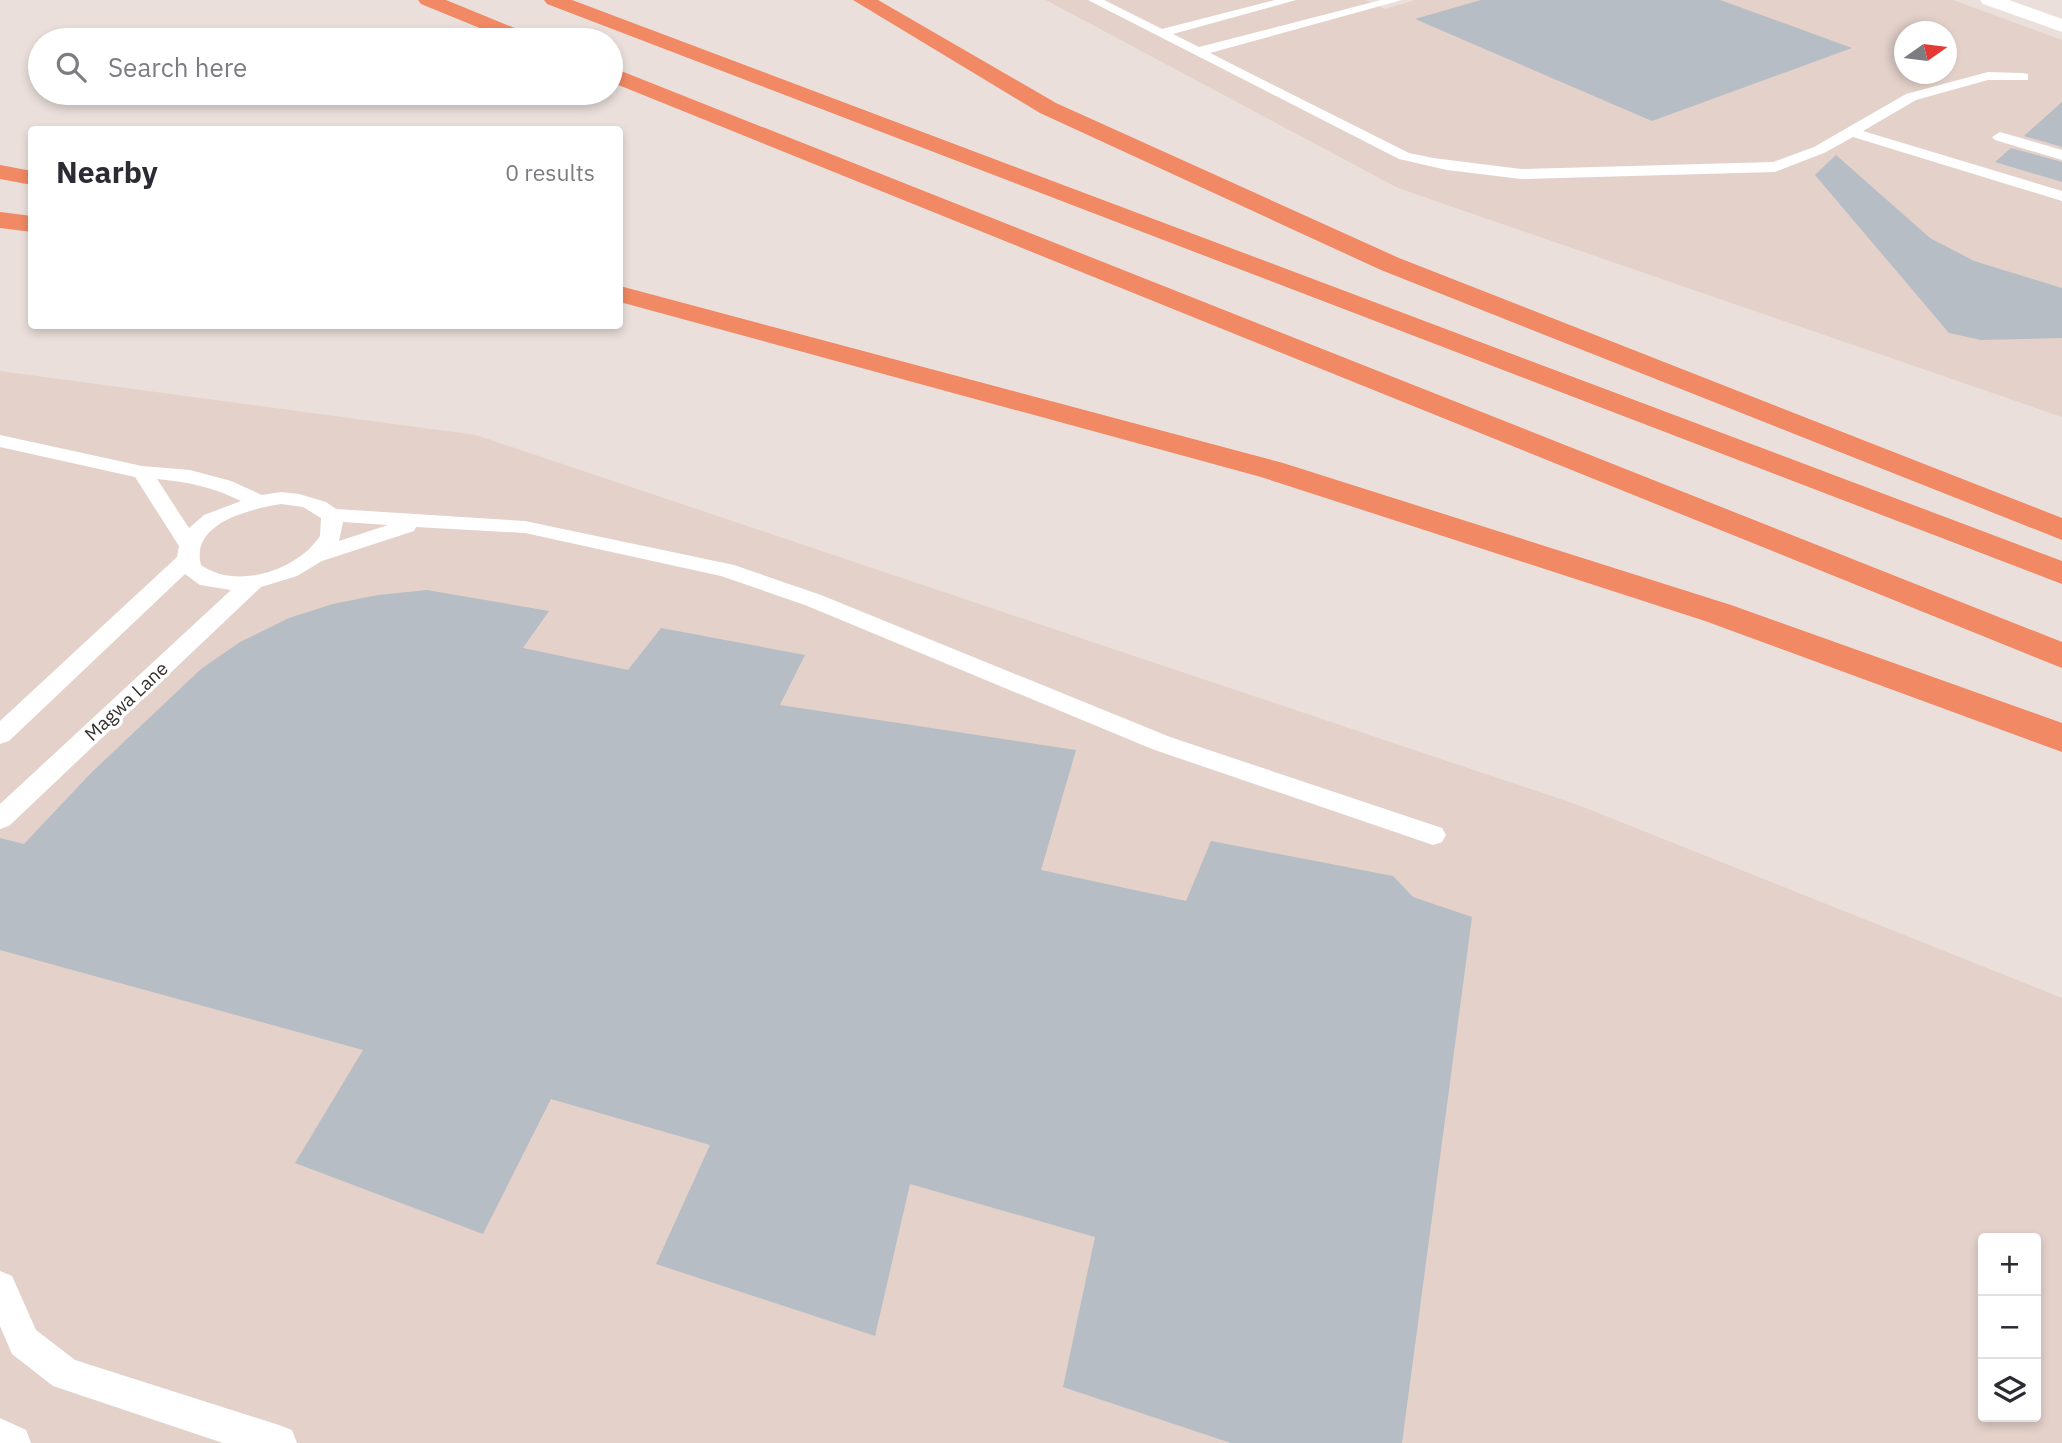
<!DOCTYPE html>
<html lang="en">
<head>
<meta charset="utf-8">
<style>
	:root { --surface:#fff; --page:#f2f2f3; --text:#2b2b33; --muted:#7c7c81; --line:#e1e1e2 }
	body { margin:0; font-family:"IBM Plex Sans",sans-serif; background:var(--page); color:var(--text) }
	.controls { position:absolute; right:21px; bottom:21px; display:grid; overflow:hidden; border-radius:7px; box-shadow:0 4px 10px #0003 }
	.controls button { width:63px; height:63px; display:grid; place-items:center; padding:0; border:0; border-bottom:2px solid var(--line); background:var(--surface); color:var(--text); font:35px sans-serif }
	.compass { position:absolute; left:1894px; top:21px; width:63px; height:63px; border-radius:50%; background:var(--surface); box-shadow:0 4px 10px #0003; rotate:76deg }
	.list { margin:0; padding:0; list-style:none }
	h2 { display:flex; justify-content:space-between; align-items:center; height:91px; margin:0; padding:0 28px; font-size:30px }
	h2 small { font-size:23px; font-weight:400; color:var(--muted) }
	.icon { flex:none; width:38px; height:38px; fill:none; stroke:currentColor; stroke-width:2; stroke-linecap:round; stroke-linejoin:round }
	.map { position:relative; flex:none; width:2062px; height:1443px; overflow:hidden }
	.search { position:absolute; background:var(--surface); box-shadow:0 4px 10px #0003; left:28px; top:28px; width:595px; height:77px; display:flex; align-items:center; gap:18px; box-sizing:border-box; padding:0 24px; border-radius:38px; color:var(--muted); font-size:26px }
	.panel { position:absolute; background:var(--surface); box-shadow:0 4px 10px #0003; left:28px; top:126px; width:595px; height:203px; border-radius:7px }
	.map>svg:first-child { display:block }
	.built { fill:#e3d1ca; fill-rule:evenodd }
	.building { fill:#b6bdc4 }
	.lines { fill:none; stroke-linecap:round; stroke-linejoin:round }
	.lane { fill:#fff; fill-rule:evenodd }
	.secondary { fill:#fff; fill-rule:evenodd }
	.highway { fill:#f18964; fill-rule:evenodd }
	.labels { text-anchor:middle; stroke-width:7; stroke-linejoin:round; paint-order:stroke }
	.street-label { font-size:19px; fill:#332f2d; stroke:#fff }
</style>
</head>
<body>
<div class="map">
<svg width="2062" height="1443" viewBox="0 0 2062 1443">
	<rect width="100%" height="100%" fill="#eadfdb"/>
	<g class="built">
		<path d="M1046,0H1365L1385,9L1415,0H1953L2062,40V417L1398,188ZM1904,32H1946V74H1904Z"/>
		<path d="M0,371L476,435L1578,805L2062,998V1443H0ZM1983,1238H2036V1417H1983Z"/>
	</g>
	<g class="building">
		<polygon points="1481,0 1720,0 1852,48 1652,121 1415,19"/>
		<polygon points="2062,102 2062,147 2024,136"/>
		<polygon points="2011,148 2062,162 2062,182 1995,162"/>
		<polygon points="1836,155 1930,238 1974,261 2062,288 2062,338 1981,340 1949,333 1815,175"/>
		<polygon points="427,590 549,611 523,648 628,670 661,628 805,655 780,705 1076,750 1041,870 1186,901 1211,841 1393,876 1413,897 1472,917 1402,1443 1231,1443 1063,1387 1095,1237 910,1184 875,1336 656,1264 710,1145 551,1099 483,1234 295,1163 363,1050 0,950 0,838 24,844 91,773 201,669 240,642 289,618 333,604 378,595"/>
	</g>
	<g class="lines">
		<g class="lane">
			<polygon points="1088,0 1104,0 1162,29 1275,0 1296,0 1173,34 1199,47 1381,0 1402,0 1210,53 1409,153 1433,158 1521,169 1773,162 1814,147 1906,94 1988,72 2023,73 2028,74 2028,80 1988,80 1916,100 1863,131 2062,191 2062,201 1853,137 1824,153 1775,172 1521,179 1447,170 1399,159"/>
			<polygon points="2000,132 2062,150 2062,160 1995,140 1992,137"/>
			<path d="M0,435L142,466L190,470L231,481L262,495L281,492L299,494L326,502L336,509L525,521L734,565L821,595L1170,737L1442,828L1446,835L1442,842L1433,845L1152,749L805,605L721,576L525,533L416,527L414,531L322,561L297,576L261,587L9,826L0,829V804L231,590L200,585L185,574L9,741L0,744V721L177,557L179,546L135,477L0,447ZM157,479C188,482 213,487 241,501L204,515L189,528ZM281,504L303,507L321,518L320,536C297,571 236,590 201,565C190,523 250,509 281,504ZM343,522L388,525L339,541Z"/>
			<polygon points="0,1271 12,1276 36,1330 75,1360 279,1425 292,1430 297,1443 223,1443 53,1386 12,1354 0,1326"/>
			<polygon points="0,1418 26,1430 31,1443 0,1443"/>
		</g>
		<polygon class="secondary" points="1980,0 2009,0 2062,19 2062,32 1983,4"/>
		<g class="highway">
			<polygon points="418,0 446,0 534,36 538,40 509,40 421,4"/>
			<polygon points="544,0 572,0 2062,561 2062,584 547,4"/>
			<polygon points="853,0 878,0 1056,103 1399,258 2062,518 2062,540 1381,270 1040,113"/>
			<polygon points="611,67 2062,642 2062,668 611,82"/>
			<polygon points="0,165 32,171 32,185 0,179"/>
			<polygon points="0,212 32,216 32,232 0,228"/>
			<polygon points="620,286 1283,463 1731,605 2062,723 2062,752 1705,621 1261,477 620,302"/>
		</g>
	</g>
	<g class="labels">
		<g class="street-label">
			<text transform="translate(126 701) rotate(-43)" y="7">Magwa Lane</text>
		</g>
	</g>
</svg>
<div class="controls">
<button>+</button>
<button>−</button>
<button><svg class="icon" aria-label="layers" viewBox="0 0 24 24"><path d="M12 4l9 5-9 5-9-5zM3 14l9 5 9-5"/></svg></button>
</div>
<svg class="compass" viewBox="-18 -18 36 36"><path d="M0-13l5 13h-10z" fill="#e53935"/><path d="M0 13l5-13h-10z" fill="#7c7c81"/></svg>
<div class="search"><svg class="icon" aria-label="search" viewBox="0 0 24 24"><circle cx="10" cy="10" r="6"/><path d="M15 15l6 6"/></svg>Search here</div>
<section class="panel">
<h2>Nearby<small>0 results</small></h2>
<ul class="list">
</ul>
</section>
</div>
</body>
</html>
